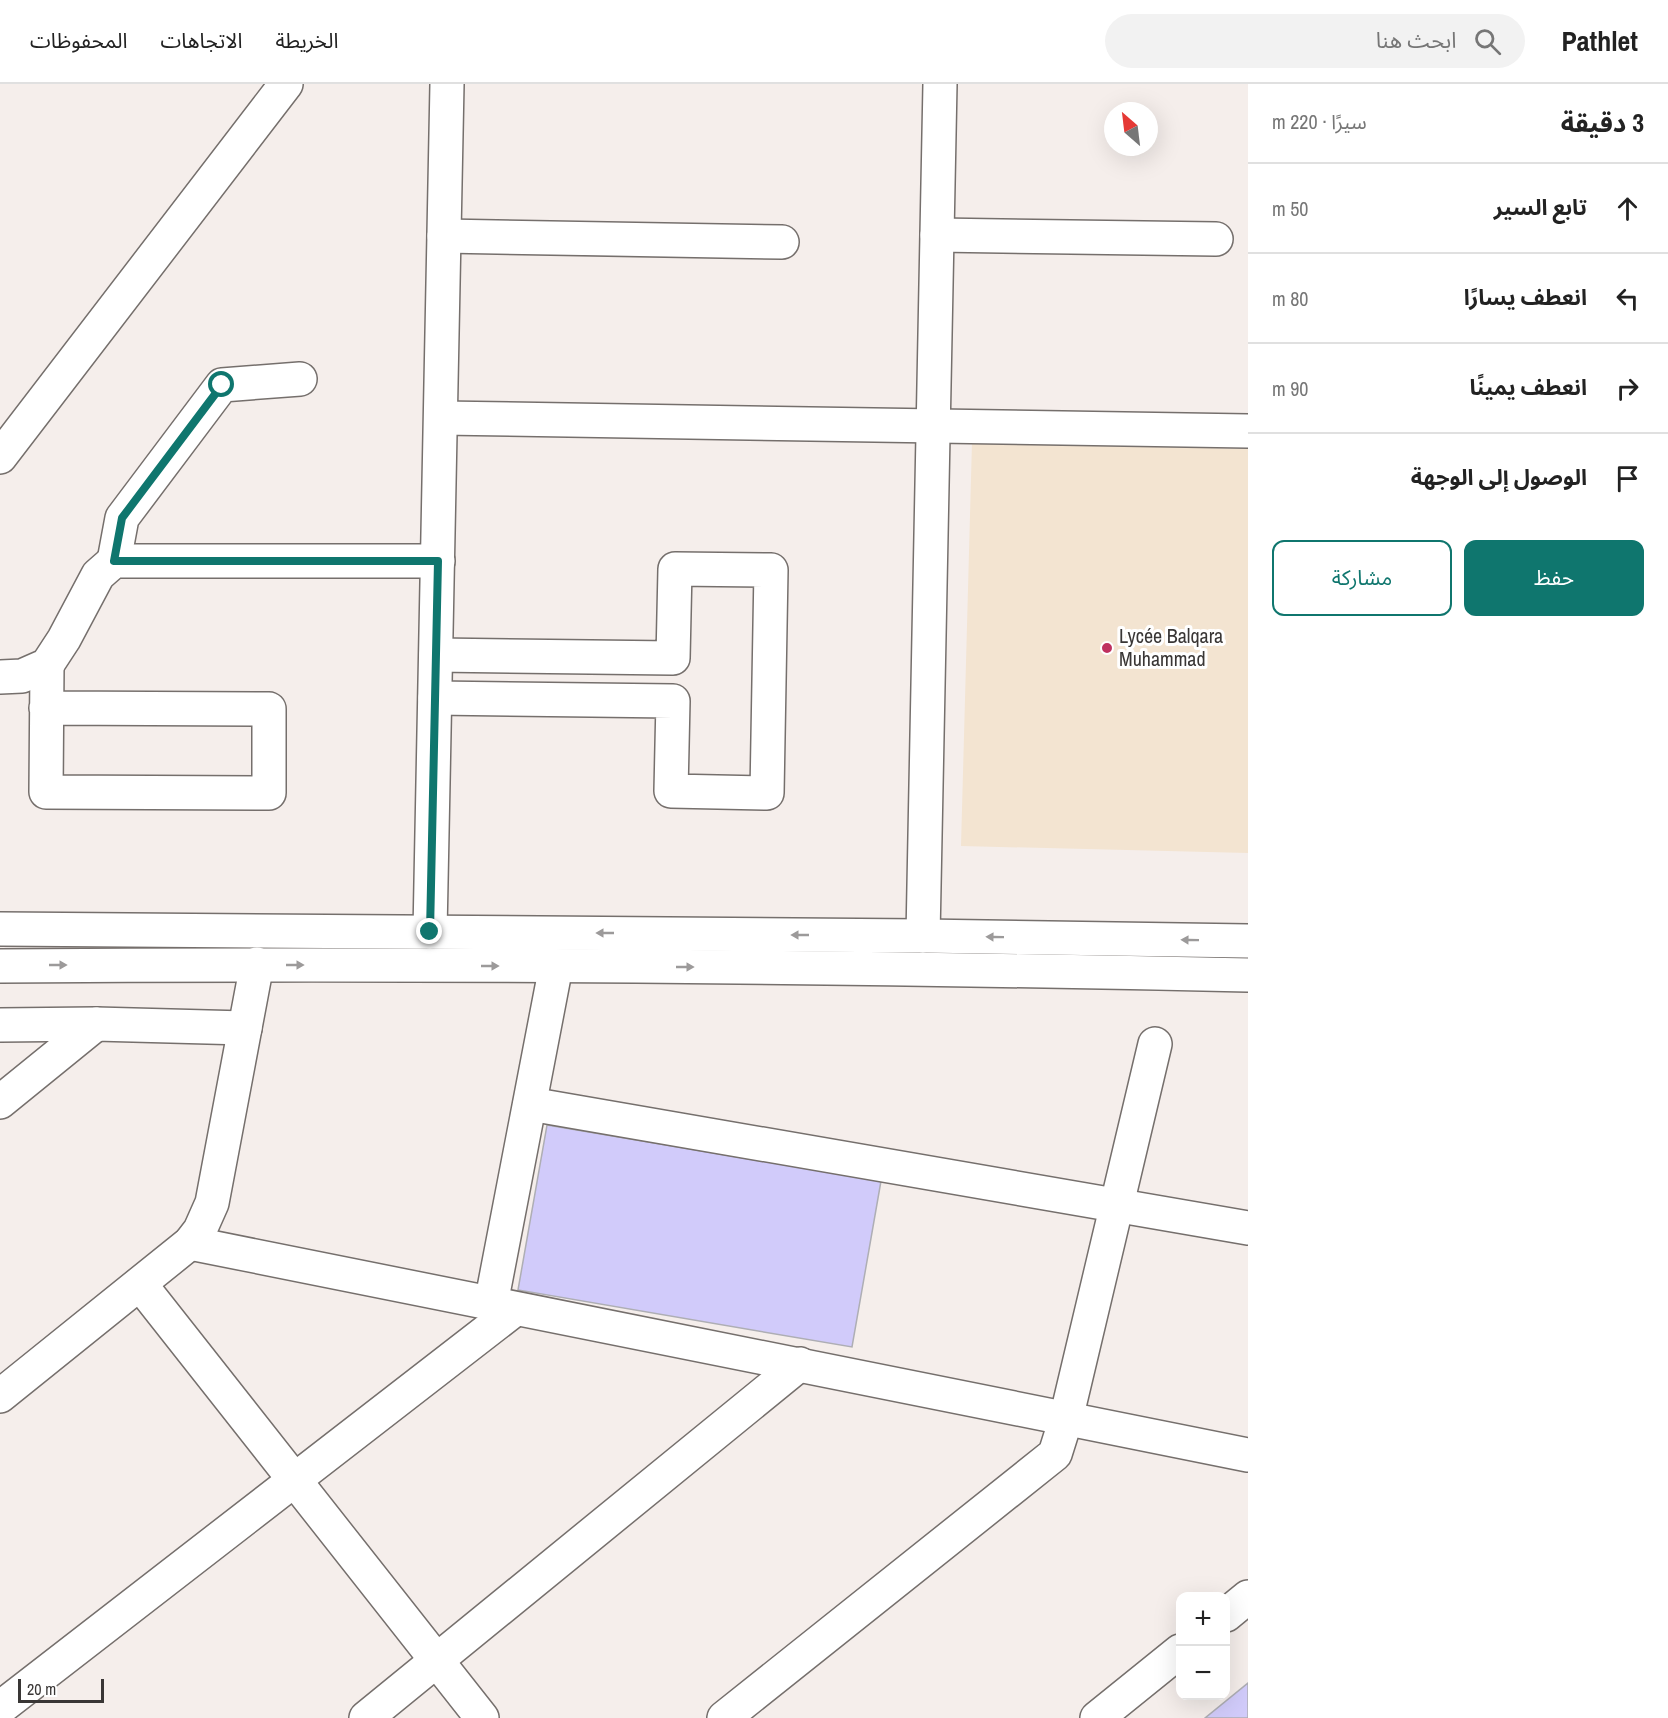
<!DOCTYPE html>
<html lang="ar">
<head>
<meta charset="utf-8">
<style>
	:root { --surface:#fff; --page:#f2f2f2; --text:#222; --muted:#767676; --line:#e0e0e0; --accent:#0f766e }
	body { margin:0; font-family:"Archivo Narrow","Noto Sans Arabic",sans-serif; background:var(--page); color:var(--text); direction:rtl }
	.controls { position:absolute; right:18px; bottom:18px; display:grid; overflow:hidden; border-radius:12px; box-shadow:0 6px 24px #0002 }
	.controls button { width:54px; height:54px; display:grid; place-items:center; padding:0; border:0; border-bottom:2px solid var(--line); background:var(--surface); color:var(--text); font:30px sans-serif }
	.compass { position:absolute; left:1104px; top:18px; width:54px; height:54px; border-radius:50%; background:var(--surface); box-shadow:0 6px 24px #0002; rotate:332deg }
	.scale { position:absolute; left:18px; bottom:15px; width:86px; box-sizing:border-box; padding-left:6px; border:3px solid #393635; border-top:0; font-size:16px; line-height:21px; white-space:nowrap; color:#393635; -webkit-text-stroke:4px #fff; paint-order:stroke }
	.stop { position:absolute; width:18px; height:18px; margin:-14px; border:4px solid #0f766e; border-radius:50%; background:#fff }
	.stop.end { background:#0f766e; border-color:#fff; box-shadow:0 2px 6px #0008 }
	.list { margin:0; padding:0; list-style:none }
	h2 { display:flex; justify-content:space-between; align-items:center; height:78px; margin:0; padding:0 24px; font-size:26px }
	h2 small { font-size:20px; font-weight:400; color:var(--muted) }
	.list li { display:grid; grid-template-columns:39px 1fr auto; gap:18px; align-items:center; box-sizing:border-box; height:90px; padding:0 24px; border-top:2px solid var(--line) }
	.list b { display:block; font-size:22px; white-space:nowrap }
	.list em { font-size:20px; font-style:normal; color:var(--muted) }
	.actions { display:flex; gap:12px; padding:18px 24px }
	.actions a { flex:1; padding:14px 0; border:2px solid var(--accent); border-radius:12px; text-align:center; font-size:21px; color:var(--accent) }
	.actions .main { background:var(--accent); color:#fff }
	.icon { flex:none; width:33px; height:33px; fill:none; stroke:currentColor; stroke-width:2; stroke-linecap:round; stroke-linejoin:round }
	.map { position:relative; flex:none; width:1248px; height:1634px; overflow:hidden; direction:ltr }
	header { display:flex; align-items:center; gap:36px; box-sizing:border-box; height:84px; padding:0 30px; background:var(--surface); border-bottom:2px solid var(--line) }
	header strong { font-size:28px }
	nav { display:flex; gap:33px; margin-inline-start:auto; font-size:21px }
	.search { width:420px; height:54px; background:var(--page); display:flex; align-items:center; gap:15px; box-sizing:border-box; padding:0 21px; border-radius:33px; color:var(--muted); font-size:22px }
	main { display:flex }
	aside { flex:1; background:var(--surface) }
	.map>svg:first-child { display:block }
	.education { fill:#f3e4d1 }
	.building { fill:#d1cbfa; stroke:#aeaeb4; stroke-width:1.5 }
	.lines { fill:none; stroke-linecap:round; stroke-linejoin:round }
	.street-casing { stroke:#756f6c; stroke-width:36 }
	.secondary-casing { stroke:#756f6c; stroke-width:36 }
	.street { stroke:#fff; stroke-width:33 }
	.secondary { stroke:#fff; stroke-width:33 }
	.oneway { fill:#9c9a9a }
	.route { stroke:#0f766e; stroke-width:8 }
	.poi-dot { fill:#bf315f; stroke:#fff; stroke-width:2 }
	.labels { text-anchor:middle; stroke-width:6; stroke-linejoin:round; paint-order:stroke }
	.poi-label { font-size:20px; fill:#393635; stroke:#fff; text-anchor:start }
</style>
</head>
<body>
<header>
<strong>Pathlet</strong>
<div class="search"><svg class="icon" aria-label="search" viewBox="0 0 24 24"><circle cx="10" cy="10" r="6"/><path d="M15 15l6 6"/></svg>ابحث هنا</div>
<nav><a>الخريطة</a><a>الاتجاهات</a><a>المحفوظات</a></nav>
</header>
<main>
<aside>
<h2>3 دقيقة<small>سيرًا · 220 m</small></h2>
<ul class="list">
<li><svg class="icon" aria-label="ahead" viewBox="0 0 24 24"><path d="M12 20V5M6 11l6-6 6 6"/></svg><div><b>تابع السير</b></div><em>50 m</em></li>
<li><svg class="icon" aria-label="left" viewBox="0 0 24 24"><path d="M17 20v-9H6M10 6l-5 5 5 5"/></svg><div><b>انعطف يسارًا</b></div><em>80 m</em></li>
<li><svg class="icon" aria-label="right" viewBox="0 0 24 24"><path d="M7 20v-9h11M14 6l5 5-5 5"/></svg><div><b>انعطف يمينًا</b></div><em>90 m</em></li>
<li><svg class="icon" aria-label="arrive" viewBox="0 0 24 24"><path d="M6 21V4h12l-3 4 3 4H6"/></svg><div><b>الوصول إلى الوجهة</b></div></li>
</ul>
<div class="actions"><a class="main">حفظ</a><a>مشاركة</a></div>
</aside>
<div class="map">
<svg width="1248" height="1634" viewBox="0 0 1248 1634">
	<rect width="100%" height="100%" fill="#f5eeeb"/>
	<polygon class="education" points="972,358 1248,365 1248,769 961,762"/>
	<g class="building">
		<polygon points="547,1041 881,1097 852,1263 518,1206"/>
		<polygon points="1248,1599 1248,1634 1205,1634"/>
	</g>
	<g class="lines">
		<defs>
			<g id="street">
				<polyline points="937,151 1216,155"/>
				<polyline points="444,152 782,158"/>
				<polyline points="441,334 1248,347"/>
				<polyline points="0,373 286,0"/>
				<polyline points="114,477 122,434 222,301 300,295"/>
				<polyline points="0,593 22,592 47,581 64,555 98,491 114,477 438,477"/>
				<polyline points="435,614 673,617 671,707 767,709 771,486 675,485 673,574 436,571"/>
				<polyline points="46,624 269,625 269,709 46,708 47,581"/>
				<polyline points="430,848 447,0"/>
				<polyline points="923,852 940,0"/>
				<polyline points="0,941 96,940 245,944"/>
				<polyline points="0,1018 96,940"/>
				<polyline points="530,1020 1248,1144"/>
				<polyline points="190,1159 1248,1371"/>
				<polyline points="140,1200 482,1634"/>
				<polyline points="491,1220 556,882"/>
				<polyline points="0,1312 190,1159 200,1146 212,1119 257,880"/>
				<polyline points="1226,1531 1248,1513"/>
				<polyline points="0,1624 514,1226"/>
				<polyline points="366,1634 800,1280"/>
				<polyline points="724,1634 1055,1370 1066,1335 1155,960"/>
				<polyline points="1097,1634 1180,1567"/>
			</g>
			<g id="secondary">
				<polyline points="0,845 923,852 1248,857"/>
				<path d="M0,882C416,879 832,882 1248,891"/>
			</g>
		</defs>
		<use href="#street" class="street-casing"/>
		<use href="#secondary" class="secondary-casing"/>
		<use href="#street" class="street"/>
		<use href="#secondary" class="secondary"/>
	</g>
	<defs><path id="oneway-solid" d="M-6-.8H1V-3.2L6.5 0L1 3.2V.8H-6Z" transform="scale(1.5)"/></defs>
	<g class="oneway">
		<use href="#oneway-solid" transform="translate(605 849) rotate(-180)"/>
		<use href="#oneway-solid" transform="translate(800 851) rotate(-180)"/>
		<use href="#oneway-solid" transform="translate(995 853) rotate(-179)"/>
		<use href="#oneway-solid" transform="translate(1190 856) rotate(-179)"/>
		<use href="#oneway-solid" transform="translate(58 881)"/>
		<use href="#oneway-solid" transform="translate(295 881)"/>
		<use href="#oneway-solid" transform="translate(490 882)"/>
		<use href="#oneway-solid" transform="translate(685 883)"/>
	</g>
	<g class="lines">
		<polyline class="route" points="222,301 122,434 114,477 438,477 430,848"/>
	</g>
	<circle class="poi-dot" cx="1107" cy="564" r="6"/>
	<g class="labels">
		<g class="poi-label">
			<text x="1119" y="559">Lycée Balqara<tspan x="1119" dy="23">Muhammad</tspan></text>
		</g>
	</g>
</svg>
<div class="controls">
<button>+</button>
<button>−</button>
</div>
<svg class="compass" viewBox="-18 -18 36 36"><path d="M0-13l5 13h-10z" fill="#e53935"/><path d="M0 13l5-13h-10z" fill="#767676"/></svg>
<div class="scale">20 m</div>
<div class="stop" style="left:222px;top:301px"></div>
<div class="stop end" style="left:430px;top:848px"></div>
</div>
</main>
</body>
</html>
